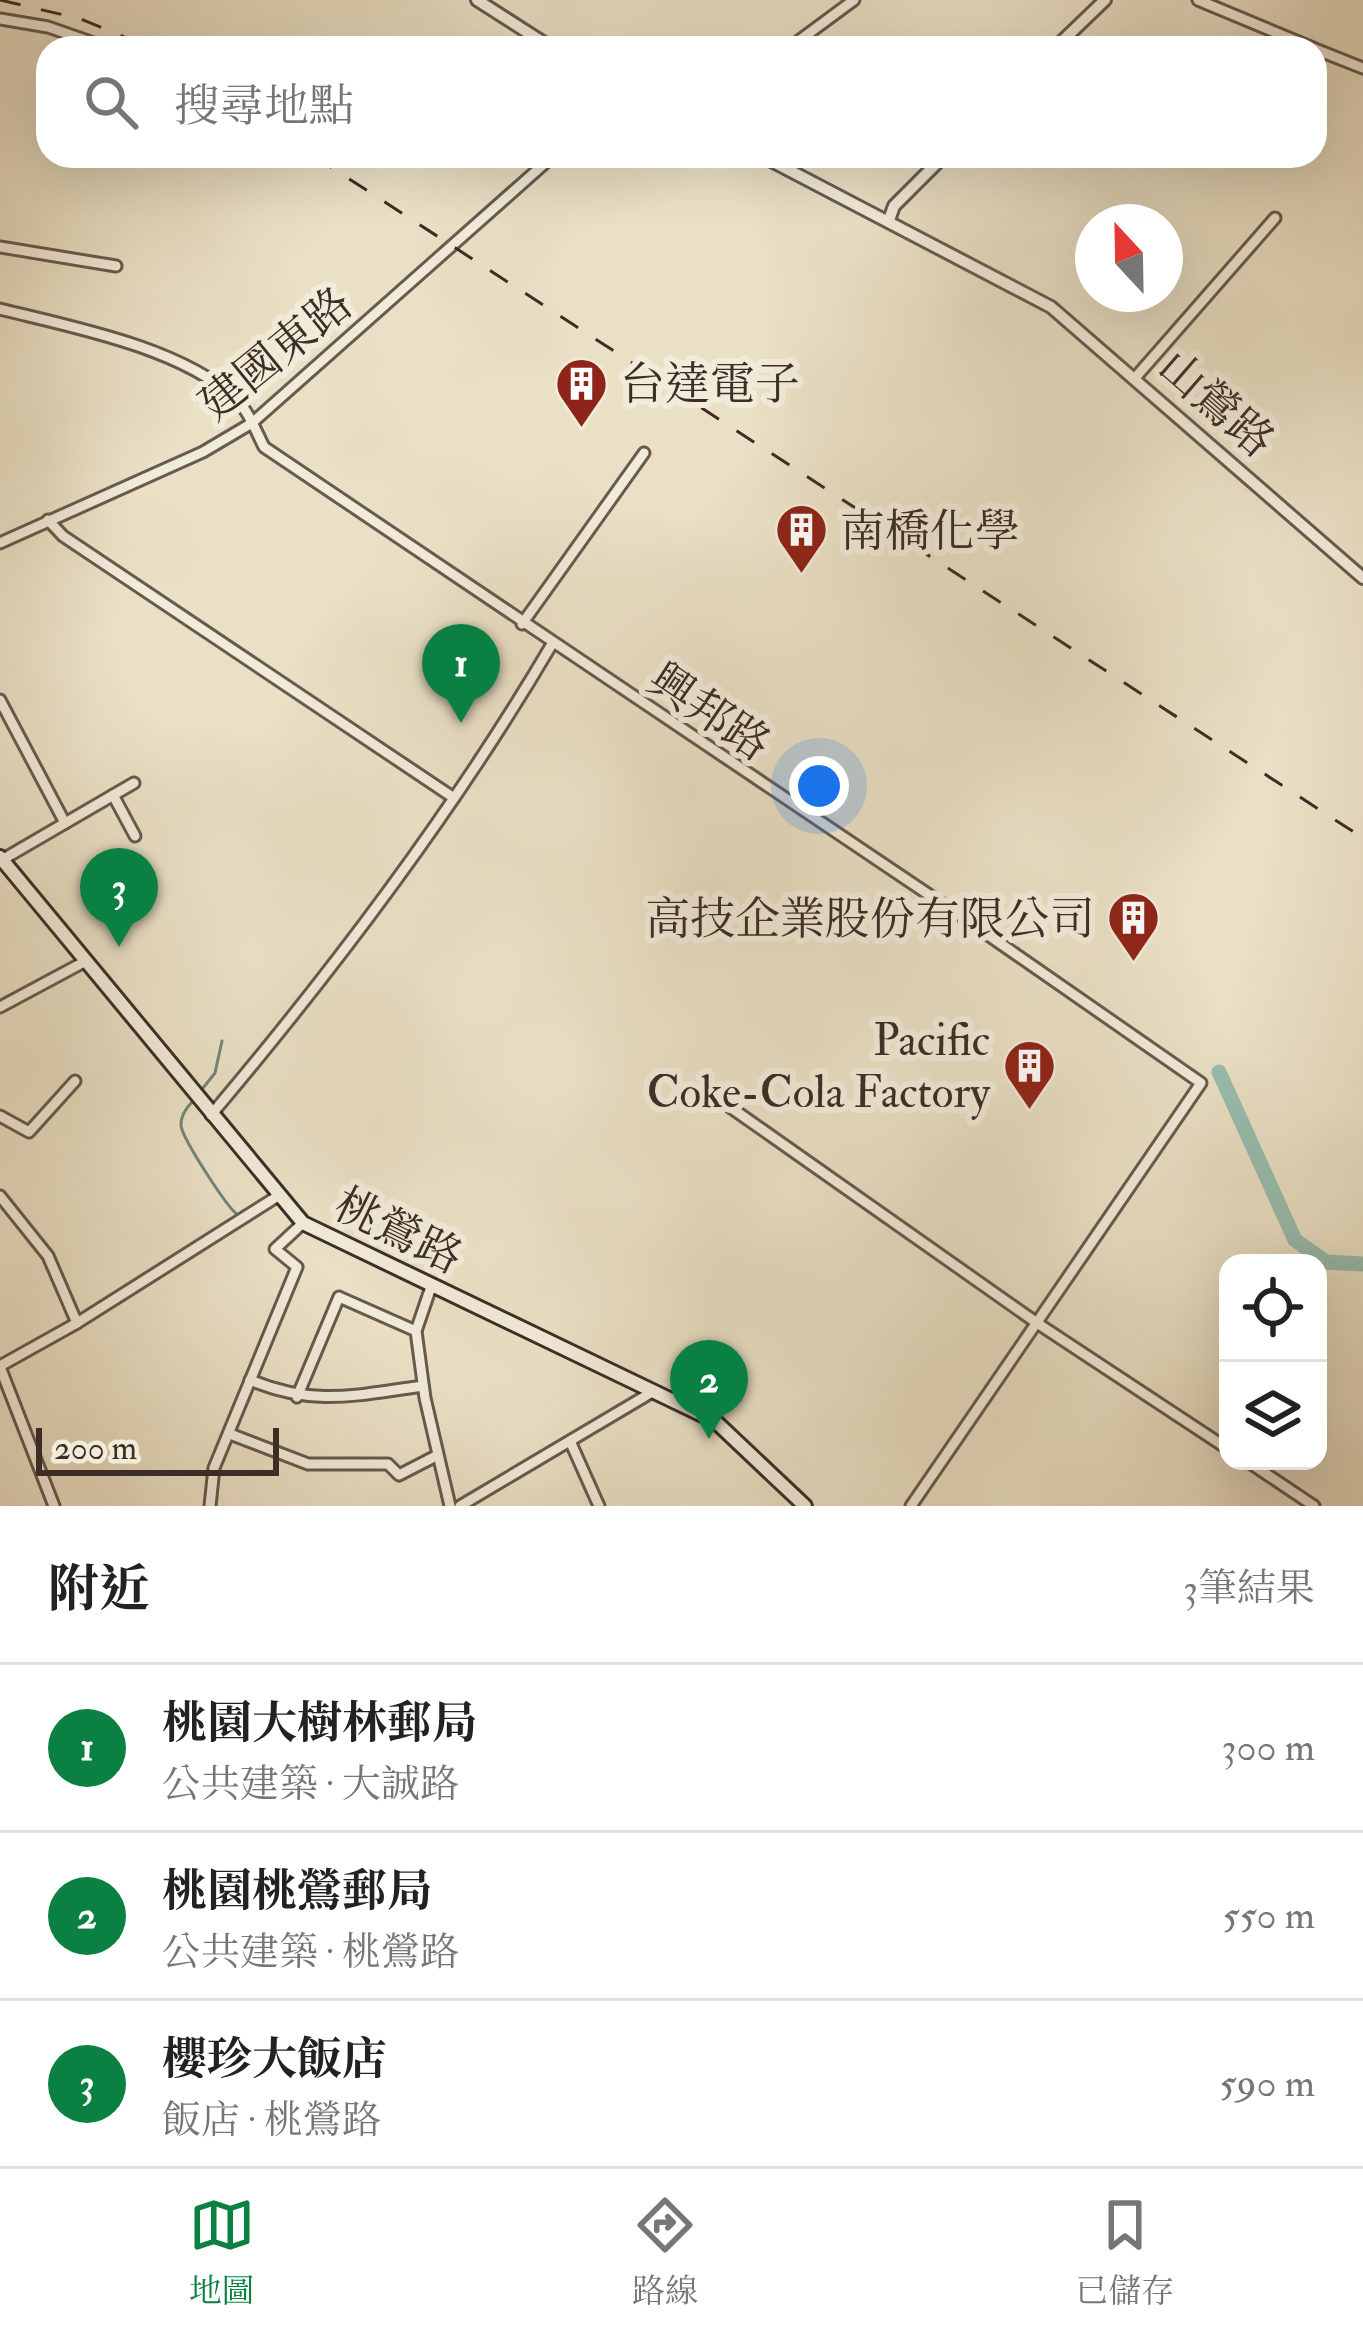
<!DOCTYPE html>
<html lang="zh-TW">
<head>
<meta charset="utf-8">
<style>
	:root { --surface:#fff; --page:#f6f6f6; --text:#222; --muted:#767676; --line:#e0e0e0; --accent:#0b8043 }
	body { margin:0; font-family:"IM FELL Double Pica","Noto Serif TC",serif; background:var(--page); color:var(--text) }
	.controls { position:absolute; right:36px; bottom:36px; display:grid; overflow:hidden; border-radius:24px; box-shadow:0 12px 48px #0002 }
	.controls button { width:108px; height:108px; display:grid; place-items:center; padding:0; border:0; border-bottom:3px solid var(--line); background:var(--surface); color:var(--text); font:60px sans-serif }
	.compass { position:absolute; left:1075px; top:204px; width:108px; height:108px; border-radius:50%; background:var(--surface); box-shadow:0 12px 48px #0002; rotate:338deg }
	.scale { position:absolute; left:36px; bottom:30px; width:243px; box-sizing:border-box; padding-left:12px; border:6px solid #3d2d27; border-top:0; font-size:33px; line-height:42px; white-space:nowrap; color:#3d2d27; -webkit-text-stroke:9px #f1ebd9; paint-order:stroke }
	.you { position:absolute; left:819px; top:786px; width:42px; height:42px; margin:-30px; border:9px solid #fff; border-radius:50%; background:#1a73e8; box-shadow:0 0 0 18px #1a73e833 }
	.badge { display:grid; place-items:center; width:78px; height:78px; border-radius:50%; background:var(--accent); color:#fff; font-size:39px; font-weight:700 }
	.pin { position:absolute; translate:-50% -99px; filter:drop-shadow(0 3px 6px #0008) }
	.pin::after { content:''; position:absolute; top:63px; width:42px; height:36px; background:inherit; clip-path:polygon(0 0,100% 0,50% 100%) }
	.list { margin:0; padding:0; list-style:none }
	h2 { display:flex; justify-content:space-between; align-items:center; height:156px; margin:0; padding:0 48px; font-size:51px }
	h2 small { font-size:39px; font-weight:400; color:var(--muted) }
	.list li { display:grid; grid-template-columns:78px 1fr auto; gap:36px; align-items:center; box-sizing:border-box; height:168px; padding:0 48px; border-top:3px solid var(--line) }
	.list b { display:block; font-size:45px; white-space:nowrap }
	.list p { margin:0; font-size:39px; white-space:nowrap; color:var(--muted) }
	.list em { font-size:39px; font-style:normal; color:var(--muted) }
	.icon { flex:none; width:66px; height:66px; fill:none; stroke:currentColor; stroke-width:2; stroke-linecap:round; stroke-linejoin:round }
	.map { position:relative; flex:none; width:1363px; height:1506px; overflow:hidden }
	.search { position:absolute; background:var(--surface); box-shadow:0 12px 48px #0002; left:36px; right:36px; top:36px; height:132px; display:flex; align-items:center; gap:30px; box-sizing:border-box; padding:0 42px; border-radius:36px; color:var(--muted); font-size:45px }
	.sheet { height:660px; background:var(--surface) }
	nav { display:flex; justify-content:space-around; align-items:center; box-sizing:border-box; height:168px; border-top:3px solid var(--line); background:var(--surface); font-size:33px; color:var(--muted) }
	nav a { display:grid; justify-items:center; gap:6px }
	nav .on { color:var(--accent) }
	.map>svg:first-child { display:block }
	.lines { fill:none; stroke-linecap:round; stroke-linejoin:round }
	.stream { stroke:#748479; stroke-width:3 }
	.river { stroke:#98beaf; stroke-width:15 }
	.minor-casing { stroke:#685a4e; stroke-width:15 }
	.tertiary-casing { stroke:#685a4e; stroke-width:16 }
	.secondary-casing { stroke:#3d2d27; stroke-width:18 }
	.minor { stroke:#f1ebd9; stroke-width:9 }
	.tertiary { stroke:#f1ebd9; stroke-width:10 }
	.secondary { stroke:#f1ebd9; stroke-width:12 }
	.rail { stroke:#3d2d27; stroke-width:3; stroke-dasharray:21 21; stroke-linecap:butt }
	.labels { text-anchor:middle; stroke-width:12; stroke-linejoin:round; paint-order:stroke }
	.street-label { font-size:45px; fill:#3d2d27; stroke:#f1ebd9 }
	.poi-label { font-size:45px; fill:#3d2d27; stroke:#f1ebd9; text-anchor:start }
</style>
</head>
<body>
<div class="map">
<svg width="1363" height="1506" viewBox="0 0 1363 1506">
	<rect width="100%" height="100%" fill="#eae0c5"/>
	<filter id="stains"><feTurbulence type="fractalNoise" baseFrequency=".00167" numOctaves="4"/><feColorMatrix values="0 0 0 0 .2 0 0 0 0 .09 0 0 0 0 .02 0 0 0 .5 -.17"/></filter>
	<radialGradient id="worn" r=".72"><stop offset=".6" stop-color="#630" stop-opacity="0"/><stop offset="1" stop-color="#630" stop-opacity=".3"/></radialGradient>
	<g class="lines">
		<g class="stream">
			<polyline points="199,1093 215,1073 222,1041"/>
			<path d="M193,1101C186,1108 180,1116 181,1126C183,1139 227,1208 238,1215"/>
		</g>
		<polyline class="river" points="1219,1072 1295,1240 1326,1262 1363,1264"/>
		<defs>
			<g id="minor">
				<polyline points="1198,0 1313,48"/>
				<polyline points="0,19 48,27 108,48"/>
				<polyline points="789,48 854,0"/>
				<polyline points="1315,49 1363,68"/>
				<polyline points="0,247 116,266"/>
				<path d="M0,309C72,327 179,347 235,398C248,410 256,431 264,447L968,921L1201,1083L911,1506"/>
				<polyline points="1135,378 1275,218"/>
				<polyline points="48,520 63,536 454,798"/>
				<polyline points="0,543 203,452 252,423 553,156"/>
				<polyline points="522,624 644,453"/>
				<polyline points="0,700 65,823"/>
				<polyline points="113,795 135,836"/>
				<polyline points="0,861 134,783"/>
				<polyline points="0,1007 84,962"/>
				<polyline points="730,1107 1037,1323 1228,1449"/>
				<path d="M211,1115C336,967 454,811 552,644"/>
				<polyline points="0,1116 29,1132 75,1081"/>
				<polyline points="0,1196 48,1256 77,1323"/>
				<polyline points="431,1287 416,1331 425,1398 450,1506"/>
				<polyline points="0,1366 77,1323 278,1196"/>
				<polyline points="0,1367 54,1506"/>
				<path d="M250,1380C316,1407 355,1395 423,1386"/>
				<polyline points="297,1397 339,1297 416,1331"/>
				<polyline points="230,1434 308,1464 388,1464 399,1475 436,1456"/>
				<polyline points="570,1441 599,1506"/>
				<polyline points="1247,1461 1314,1506"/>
				<polyline points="210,1506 214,1468 297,1267 275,1249 303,1223"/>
				<polyline points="460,1506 654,1391"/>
			</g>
			<g id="tertiary">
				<polyline points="477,0 552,48"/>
				<polyline points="1055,48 1105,0"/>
				<polyline points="762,156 1051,307 1363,578"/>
				<polyline points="889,220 894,206 944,156"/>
			</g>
			<polyline id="secondary" points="0,857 303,1223 715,1421 805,1506"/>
		</defs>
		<use href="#minor" class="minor-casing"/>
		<use href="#tertiary" class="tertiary-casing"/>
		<use href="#secondary" class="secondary-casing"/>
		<use href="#minor" class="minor"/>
		<use href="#tertiary" class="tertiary"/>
		<use href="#secondary" class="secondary"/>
		<g class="rail">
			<polyline points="0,0 81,19 151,48"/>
			<polyline points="314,156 1363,838"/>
		</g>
	</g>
	<defs>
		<symbol id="building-pin" viewBox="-11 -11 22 30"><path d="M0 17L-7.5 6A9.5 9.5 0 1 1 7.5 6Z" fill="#8f2418" stroke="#f1ebd9"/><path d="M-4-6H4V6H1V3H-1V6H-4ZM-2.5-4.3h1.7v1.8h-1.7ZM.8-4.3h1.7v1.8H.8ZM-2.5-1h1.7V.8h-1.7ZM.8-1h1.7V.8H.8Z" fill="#fff"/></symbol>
	</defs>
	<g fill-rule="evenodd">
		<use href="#building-pin" x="552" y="354" width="59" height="81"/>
		<use href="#building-pin" x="772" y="500" width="59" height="81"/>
		<use href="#building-pin" x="1104" y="888" width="59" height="81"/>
		<use href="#building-pin" x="1000" y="1036" width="59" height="81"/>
	</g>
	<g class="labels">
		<g class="street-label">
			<text transform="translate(275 353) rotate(-39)" y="16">建國東路</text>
			<text transform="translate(1217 403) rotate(41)" y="16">山鶯路</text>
			<text transform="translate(710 711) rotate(34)" y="16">興邦路</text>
			<text transform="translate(399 1230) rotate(26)" y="16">桃鶯路</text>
		</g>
		<g class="poi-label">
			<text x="620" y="399">台達電子</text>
			<text x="840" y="546">南橋化學</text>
			<text x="1095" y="934" text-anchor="end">高技企業股份有限公司</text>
			<text x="990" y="1055" text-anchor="end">Pacific<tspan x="990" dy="52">Coke-Cola Factory</tspan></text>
		</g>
	</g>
	<rect width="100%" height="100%" filter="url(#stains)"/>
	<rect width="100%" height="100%" fill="url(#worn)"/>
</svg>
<div class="controls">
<button><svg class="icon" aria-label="locate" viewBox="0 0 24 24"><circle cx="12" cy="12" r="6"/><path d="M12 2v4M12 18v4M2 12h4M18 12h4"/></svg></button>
<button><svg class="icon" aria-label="layers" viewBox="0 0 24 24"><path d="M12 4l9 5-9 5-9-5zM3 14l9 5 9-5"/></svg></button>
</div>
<svg class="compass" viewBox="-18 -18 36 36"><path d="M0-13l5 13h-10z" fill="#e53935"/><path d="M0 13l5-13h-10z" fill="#767676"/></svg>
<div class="scale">200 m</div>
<div class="you"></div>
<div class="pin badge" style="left:461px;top:723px">1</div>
<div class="pin badge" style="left:709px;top:1439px">2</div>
<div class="pin badge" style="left:119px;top:947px">3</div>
<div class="search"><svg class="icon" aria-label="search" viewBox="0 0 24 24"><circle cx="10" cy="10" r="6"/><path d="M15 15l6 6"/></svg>搜尋地點</div>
</div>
<section class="sheet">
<h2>附近<small>3筆結果</small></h2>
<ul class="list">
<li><span class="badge">1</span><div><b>桃園大樹林郵局</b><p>公共建築 · 大誠路</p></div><em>300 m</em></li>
<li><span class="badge">2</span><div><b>桃園桃鶯郵局</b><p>公共建築 · 桃鶯路</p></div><em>550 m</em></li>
<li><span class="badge">3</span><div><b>櫻珍大飯店</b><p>飯店 · 桃鶯路</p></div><em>590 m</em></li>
</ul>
</section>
<nav>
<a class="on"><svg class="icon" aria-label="map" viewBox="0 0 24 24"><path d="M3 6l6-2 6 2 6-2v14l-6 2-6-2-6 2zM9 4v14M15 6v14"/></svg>地圖</a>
<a><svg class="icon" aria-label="directions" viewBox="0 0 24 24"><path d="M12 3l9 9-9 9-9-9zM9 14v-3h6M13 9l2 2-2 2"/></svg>路線</a>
<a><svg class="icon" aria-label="saved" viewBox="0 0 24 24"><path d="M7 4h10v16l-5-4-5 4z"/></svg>已儲存</a>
</nav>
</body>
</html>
